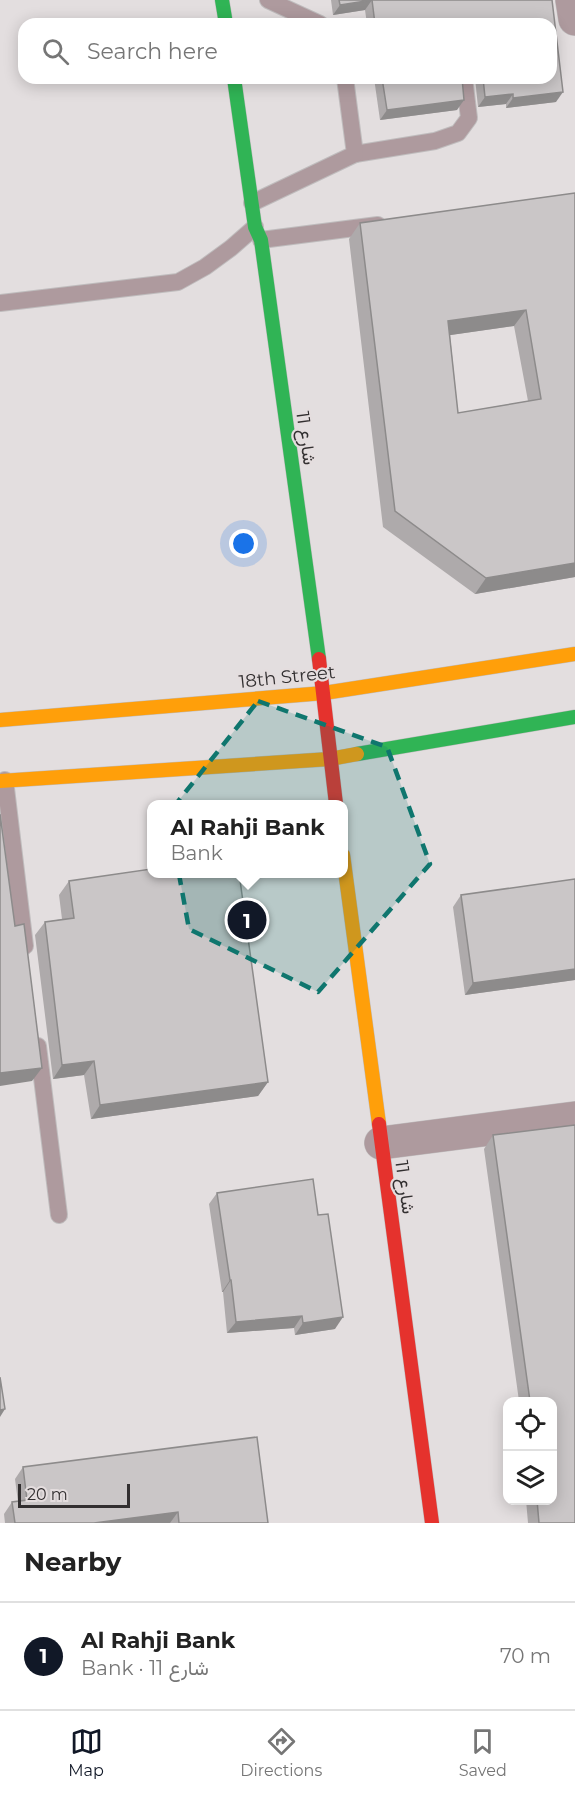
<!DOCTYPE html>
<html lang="en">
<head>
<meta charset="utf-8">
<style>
	:root { --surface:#fff; --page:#f2f2f2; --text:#222; --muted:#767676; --line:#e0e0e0; --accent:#111827 }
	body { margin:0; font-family:Montserrat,Vazirmatn,sans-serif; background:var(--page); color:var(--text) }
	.controls { position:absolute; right:18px; bottom:18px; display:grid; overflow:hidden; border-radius:12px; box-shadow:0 3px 15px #0003 }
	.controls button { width:54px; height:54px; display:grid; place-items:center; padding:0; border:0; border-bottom:2px solid var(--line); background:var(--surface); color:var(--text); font:30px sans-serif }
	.scale { position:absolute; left:18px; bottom:15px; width:112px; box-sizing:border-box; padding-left:6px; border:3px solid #322f30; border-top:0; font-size:16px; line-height:21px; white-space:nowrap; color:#322f30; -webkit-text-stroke:4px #e4ddde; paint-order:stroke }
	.you { position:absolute; left:244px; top:544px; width:21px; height:21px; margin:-15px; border:4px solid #fff; border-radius:50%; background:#1a73e8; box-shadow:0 0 0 9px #1a73e833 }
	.badge { display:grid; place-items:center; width:39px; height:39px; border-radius:50%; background:var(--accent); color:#fff; font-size:20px; font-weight:700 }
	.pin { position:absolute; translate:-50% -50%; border:3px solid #fff; box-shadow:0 2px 6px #0006 }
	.popup { position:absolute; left:147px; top:800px; width:201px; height:78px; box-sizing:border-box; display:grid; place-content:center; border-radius:12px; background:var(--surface); filter:drop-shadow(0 2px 4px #0005); font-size:20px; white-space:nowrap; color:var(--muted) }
	.popup b { font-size:22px; color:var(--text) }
	.popup::after { content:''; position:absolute; left:50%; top:100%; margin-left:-12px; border:12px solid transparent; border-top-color:var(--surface) }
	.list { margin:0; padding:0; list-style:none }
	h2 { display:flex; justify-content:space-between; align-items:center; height:78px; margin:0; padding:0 24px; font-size:26px }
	h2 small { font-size:20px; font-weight:400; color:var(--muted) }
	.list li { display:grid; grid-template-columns:39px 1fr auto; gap:18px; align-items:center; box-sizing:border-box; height:108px; padding:0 24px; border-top:2px solid var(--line) }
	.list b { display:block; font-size:22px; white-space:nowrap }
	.list p { margin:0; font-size:20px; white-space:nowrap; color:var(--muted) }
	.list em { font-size:20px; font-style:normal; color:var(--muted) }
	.icon { flex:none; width:33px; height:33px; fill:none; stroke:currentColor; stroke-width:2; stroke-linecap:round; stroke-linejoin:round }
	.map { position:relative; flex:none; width:575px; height:1523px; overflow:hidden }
	.search { position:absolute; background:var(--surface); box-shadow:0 3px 15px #0003; left:18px; right:18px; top:18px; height:66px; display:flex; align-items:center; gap:15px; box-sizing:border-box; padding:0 21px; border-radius:18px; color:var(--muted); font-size:22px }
	.sheet { height:186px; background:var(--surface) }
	nav { display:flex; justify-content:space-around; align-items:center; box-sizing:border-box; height:84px; border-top:2px solid var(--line); background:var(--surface); font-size:16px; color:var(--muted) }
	nav a { display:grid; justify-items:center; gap:3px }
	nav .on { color:var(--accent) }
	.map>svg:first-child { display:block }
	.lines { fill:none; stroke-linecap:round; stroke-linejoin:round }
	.lane-casing { stroke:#bfbcbd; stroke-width:18 }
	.street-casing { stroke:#bfbcbd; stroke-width:34 }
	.fast-casing { stroke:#bfbcbd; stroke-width:15 }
	.slow-casing { stroke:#bfbcbd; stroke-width:15 }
	.jam-casing { stroke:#bfbcbd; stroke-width:15 }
	.lane { stroke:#ae9a9e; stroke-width:16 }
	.street { stroke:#ae9a9e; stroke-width:33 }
	.fast { stroke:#30b455; stroke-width:14 }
	.slow { stroke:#ff9f0a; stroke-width:14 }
	.jam { stroke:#e5322d; stroke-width:14 }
	.wall { fill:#aeaaab; fill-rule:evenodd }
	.shaded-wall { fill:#8d8b8b }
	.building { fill:#cac6c7; stroke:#8d8b8b; stroke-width:1.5; fill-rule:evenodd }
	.marked { fill:#0f766e; fill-opacity:0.2; stroke:#0f766e; stroke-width:4.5; stroke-dasharray:12 8; stroke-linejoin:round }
	.labels { text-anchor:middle; stroke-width:4.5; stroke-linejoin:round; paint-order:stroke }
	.street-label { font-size:18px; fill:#322f30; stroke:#e4ddde }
</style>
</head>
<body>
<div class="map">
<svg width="575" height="1523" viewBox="0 0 575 1523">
	<rect width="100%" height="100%" fill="#e3dedf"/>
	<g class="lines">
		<defs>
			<g id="lane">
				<polyline points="268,0 320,24"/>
				<polyline points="355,154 435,141 458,133 469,118 464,78"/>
				<polyline points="252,203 355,154 345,78"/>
				<polyline points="261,240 378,225"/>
				<polyline points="0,303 178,282 205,267 231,248 255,227"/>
				<polyline points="5,780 25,946"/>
				<polyline points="38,1046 59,1215"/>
			</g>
			<g id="street">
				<polyline points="572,0 575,19"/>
				<polyline points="381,1143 575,1118"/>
			</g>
			<g id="fast">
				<polyline points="222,0 226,24"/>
				<polyline points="234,78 255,227 261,240 319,659"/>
				<polyline points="357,754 575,717"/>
			</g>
			<g id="slow">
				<polyline points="0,720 324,693 575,654"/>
				<polyline points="0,781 330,759 357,754"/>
				<polyline points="343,855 379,1124"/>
			</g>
			<g id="jam">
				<polyline points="319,659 336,804"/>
				<polyline points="379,1124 432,1523"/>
			</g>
		</defs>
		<use href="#lane" class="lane-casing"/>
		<use href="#street" class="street-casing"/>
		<use href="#fast" class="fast-casing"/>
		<use href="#slow" class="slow-casing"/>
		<use href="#jam" class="jam-casing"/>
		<use href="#lane" class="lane"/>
		<use href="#street" class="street"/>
		<use href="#fast" class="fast"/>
		<use href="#slow" class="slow"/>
		<use href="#jam" class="jam"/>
	</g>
	<g class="wall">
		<polygon points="331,0 552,0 556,102 506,108 506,104 478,107 475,78 551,78 551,24 367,24 365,10 333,15"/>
		<polygon points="374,78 462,78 457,110 380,120"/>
		<path d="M575,193V577L475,594L383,527L349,239L360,223ZM514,326L528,401L458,413L450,335Z"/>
		<polygon points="575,879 575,980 465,995 453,907 461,895"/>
		<polygon points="69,881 268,1082 258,1096 91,1119 84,1075 53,1079 35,935 45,922 62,919 59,895"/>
		<polygon points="575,1125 575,1523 528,1523 526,1500 552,1500 552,1401 519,1401 484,1149 493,1135"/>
		<polygon points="217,1193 335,1329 295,1335 294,1328 227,1333 223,1292 222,1292 209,1204"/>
		<polygon points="23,1467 268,1523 5,1523 4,1514 12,1502 18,1502 15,1479"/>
	</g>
	<g class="shaded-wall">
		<polygon points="372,0 365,10 333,15 340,5"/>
		<polygon points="563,92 556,102 506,108 513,98"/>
		<polygon points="513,94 506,104 478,107 485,97"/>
		<polygon points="464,100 457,110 380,120 387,110"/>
		<polygon points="526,310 514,326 437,337 448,321"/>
		<polygon points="575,563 575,577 475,594 486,578"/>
		<polygon points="575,969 575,980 465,995 473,983"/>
		<polygon points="94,1061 84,1075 53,1079 62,1065"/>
		<polygon points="42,1068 32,1081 0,1086 0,1073"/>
		<polygon points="268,1082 258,1096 91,1119 100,1105"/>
		<polygon points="230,1280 231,1280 223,1292 222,1292"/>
		<polygon points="302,1316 294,1328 227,1333 236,1322"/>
		<polygon points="343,1317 335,1329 295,1335 303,1323"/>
		<polygon points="5,1409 0,1417 0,1410"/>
		<polygon points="178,1512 170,1523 94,1523"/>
	</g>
	<g class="building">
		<polygon points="339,0 552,0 563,92 513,98 513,94 485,97 483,78 551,78 551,24 375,24 372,0 340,5"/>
		<polygon points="382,78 462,78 464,100 387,110"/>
		<path d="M575,193V563L486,578L395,511L360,223ZM526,310L541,399L458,413L448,321Z"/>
		<polygon points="0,814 15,926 24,924 42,1068 0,1073"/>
		<polygon points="151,869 151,873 239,873 268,1082 100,1105 94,1061 62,1065 45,922 74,918 69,881"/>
		<polygon points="575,879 575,969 473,983 461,895"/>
		<polygon points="575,1125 575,1523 539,1523 537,1500 552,1500 552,1401 530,1401 493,1135"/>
		<polygon points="313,1179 318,1215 328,1214 343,1317 303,1323 302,1316 236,1322 231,1280 230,1280 217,1193"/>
		<polygon points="0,1377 5,1409 0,1410"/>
		<polygon points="257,1437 268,1523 179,1523 178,1512 94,1523 15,1523 12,1502 27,1500 23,1467"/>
	</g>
	<path class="marked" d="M258,701L387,747L430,864L318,992L189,929L168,814Z"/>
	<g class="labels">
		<g class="street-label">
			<text transform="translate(306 438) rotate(82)" y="6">شارع 11</text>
			<text transform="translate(287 677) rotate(-6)" y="6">18th Street</text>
			<text transform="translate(405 1187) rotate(82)" y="6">شارع 11</text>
		</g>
	</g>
</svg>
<div class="controls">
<button><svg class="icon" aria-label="locate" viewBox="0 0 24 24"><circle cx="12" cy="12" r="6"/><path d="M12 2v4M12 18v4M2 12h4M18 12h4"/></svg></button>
<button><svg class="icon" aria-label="layers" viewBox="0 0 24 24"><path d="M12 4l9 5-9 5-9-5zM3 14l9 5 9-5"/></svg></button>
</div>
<div class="scale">20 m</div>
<div class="you"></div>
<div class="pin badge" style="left:247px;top:920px">1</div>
<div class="popup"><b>Al Rahji Bank</b>Bank</div>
<div class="search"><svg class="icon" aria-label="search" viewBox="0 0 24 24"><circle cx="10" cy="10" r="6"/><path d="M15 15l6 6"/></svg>Search here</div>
</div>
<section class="sheet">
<h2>Nearby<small></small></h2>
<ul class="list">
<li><span class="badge">1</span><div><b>Al Rahji Bank</b><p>Bank · شارع 11</p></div><em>70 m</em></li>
</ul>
</section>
<nav>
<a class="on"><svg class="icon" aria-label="map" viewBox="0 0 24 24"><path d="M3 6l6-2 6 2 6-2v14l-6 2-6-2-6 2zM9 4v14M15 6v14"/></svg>Map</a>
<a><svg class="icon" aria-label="directions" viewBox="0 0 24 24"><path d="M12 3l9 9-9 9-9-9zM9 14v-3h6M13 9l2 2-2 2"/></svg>Directions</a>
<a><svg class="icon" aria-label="saved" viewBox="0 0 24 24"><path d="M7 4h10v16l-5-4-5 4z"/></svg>Saved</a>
</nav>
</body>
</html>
